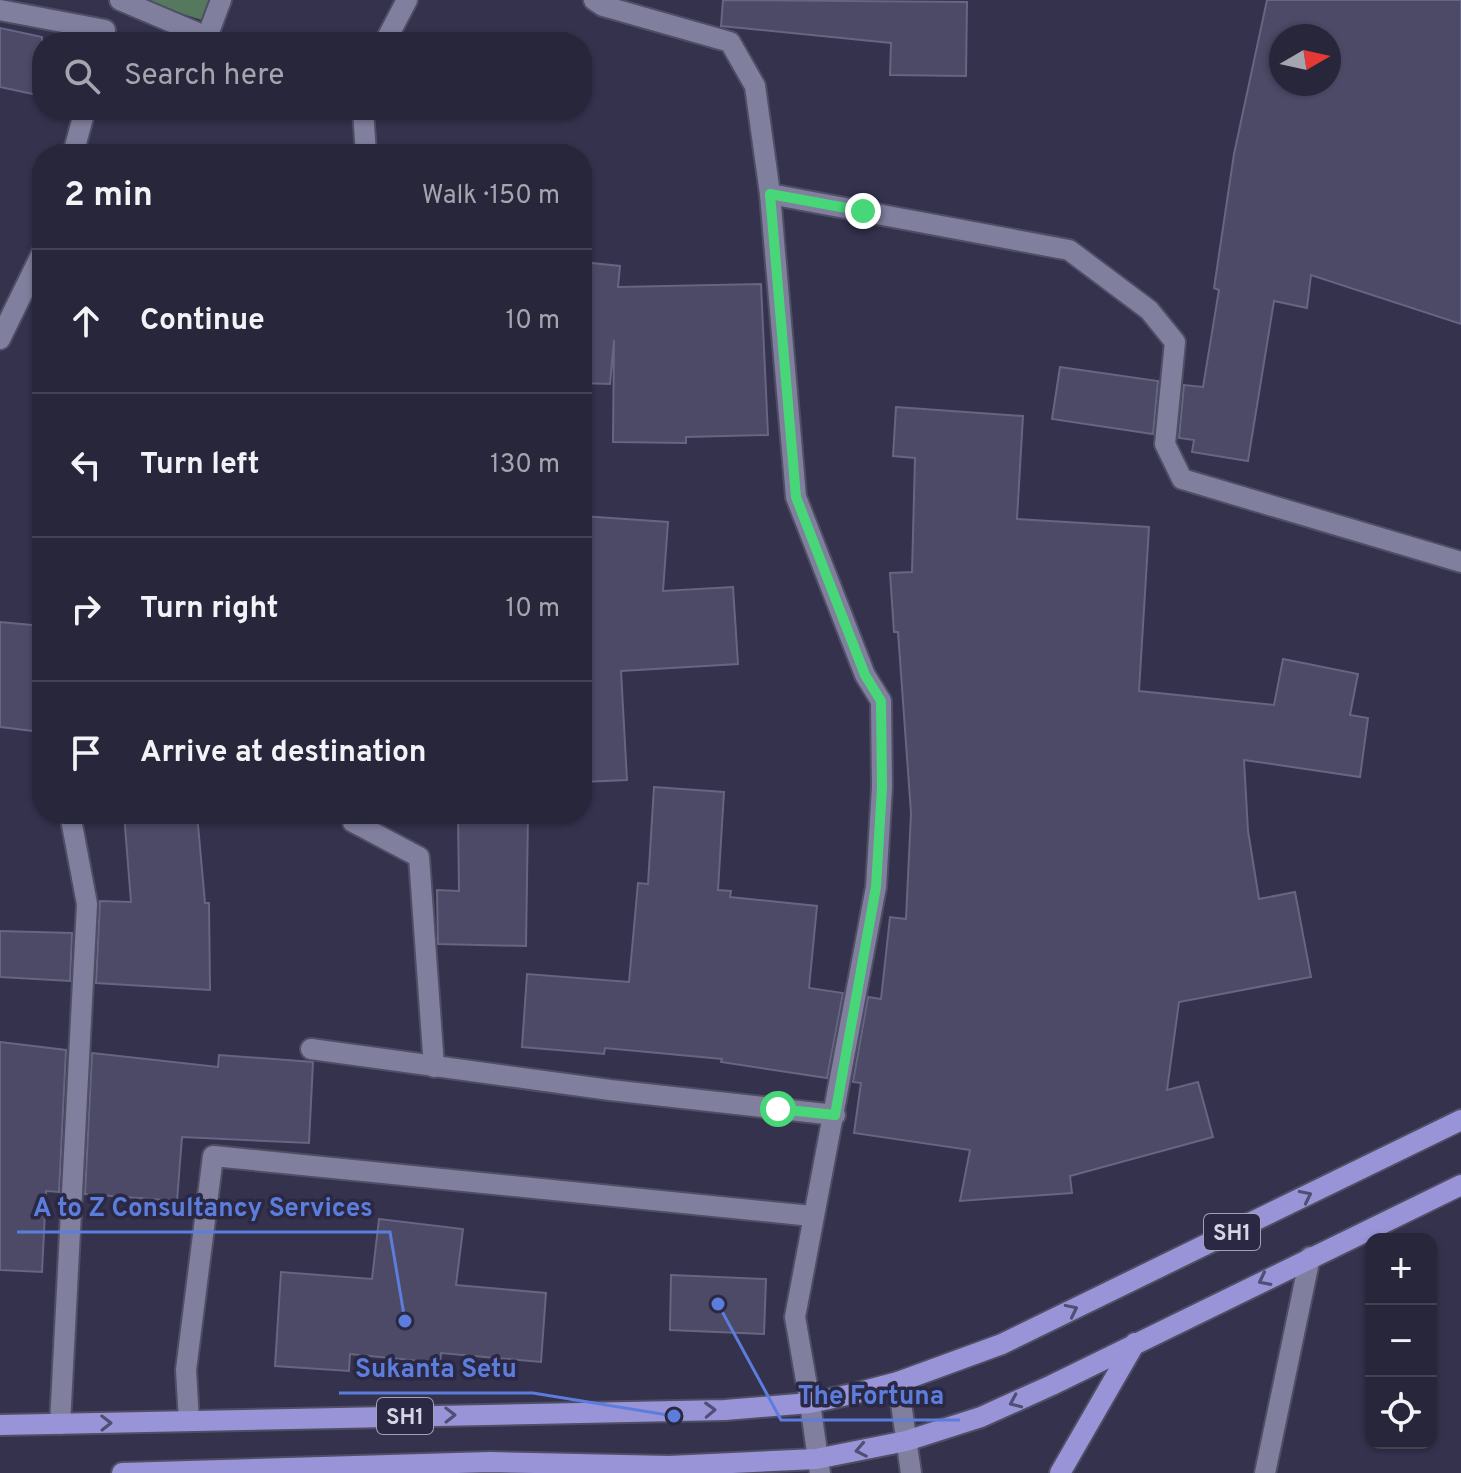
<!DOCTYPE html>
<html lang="en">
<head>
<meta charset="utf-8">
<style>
	:root { --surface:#27263a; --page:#2f2e42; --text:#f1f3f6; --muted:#a4a5af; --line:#434354 }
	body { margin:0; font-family:Overpass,sans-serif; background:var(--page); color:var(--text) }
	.controls { position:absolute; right:24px; bottom:24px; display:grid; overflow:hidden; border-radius:16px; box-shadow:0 2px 6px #0004 }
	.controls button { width:72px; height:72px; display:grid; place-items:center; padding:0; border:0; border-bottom:2px solid var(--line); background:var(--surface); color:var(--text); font:40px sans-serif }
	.compass { position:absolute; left:1269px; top:24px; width:72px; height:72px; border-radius:50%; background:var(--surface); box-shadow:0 2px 6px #0004; rotate:81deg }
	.stop { position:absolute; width:24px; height:24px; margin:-18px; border:6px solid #48d778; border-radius:50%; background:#fff }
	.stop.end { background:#48d778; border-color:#fff; box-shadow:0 2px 8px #0008 }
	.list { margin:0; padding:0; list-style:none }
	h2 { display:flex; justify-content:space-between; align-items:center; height:104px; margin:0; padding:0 32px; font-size:34px }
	h2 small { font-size:26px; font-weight:400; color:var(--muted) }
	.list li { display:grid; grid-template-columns:52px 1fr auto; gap:24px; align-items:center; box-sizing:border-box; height:144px; padding:0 32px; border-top:2px solid var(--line) }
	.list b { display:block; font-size:30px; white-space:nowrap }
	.list em { font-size:26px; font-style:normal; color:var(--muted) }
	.icon { flex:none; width:44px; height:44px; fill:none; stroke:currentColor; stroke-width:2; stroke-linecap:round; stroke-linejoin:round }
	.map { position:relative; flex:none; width:1461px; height:1473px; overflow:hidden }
	.search { position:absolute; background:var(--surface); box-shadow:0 2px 6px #0004; left:32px; top:32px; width:560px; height:88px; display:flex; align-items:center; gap:20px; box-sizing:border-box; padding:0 28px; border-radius:32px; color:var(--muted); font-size:30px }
	.panel { position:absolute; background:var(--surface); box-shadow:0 2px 6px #0004; left:32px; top:144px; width:560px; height:680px; border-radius:32px }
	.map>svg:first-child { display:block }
	.water { fill:#55795d }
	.building { fill:#4c4a67; stroke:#666583; stroke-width:2; fill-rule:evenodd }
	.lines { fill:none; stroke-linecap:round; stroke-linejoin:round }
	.minor-casing { stroke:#504e64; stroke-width:24 }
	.secondary-casing { stroke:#504e64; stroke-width:24 }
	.primary-casing { stroke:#504e64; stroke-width:24 }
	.minor { stroke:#807f9e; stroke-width:20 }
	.secondary { stroke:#807f9e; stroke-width:20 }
	.primary { stroke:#9994d8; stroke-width:20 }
	.oneway { stroke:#514e76 }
	.route { stroke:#48d778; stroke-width:10 }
	.labels { text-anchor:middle; stroke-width:7; stroke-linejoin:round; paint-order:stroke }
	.shield { fill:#2a2842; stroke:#a2a1b5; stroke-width:2 }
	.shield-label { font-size:22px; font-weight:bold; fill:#d5d5e6 }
	.leader { fill:none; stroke:#5d7ddd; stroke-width:3 }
	.callout-dot { fill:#5d7ddd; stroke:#2a2842; stroke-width:3 }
	.callout-label { font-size:26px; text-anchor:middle; font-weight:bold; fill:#5d7ddd; stroke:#2a2842; stroke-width:7; stroke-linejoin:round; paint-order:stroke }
</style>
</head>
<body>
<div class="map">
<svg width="1461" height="1473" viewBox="0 0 1461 1473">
	<rect width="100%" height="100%" fill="#34324d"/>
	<polygon class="water" points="138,0 210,0 202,20"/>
	<g class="building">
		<polygon points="723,0 967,2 966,76 890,75 891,43 721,26"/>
		<path d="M1267,0H1461V324L1311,275L1307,308L1274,301L1248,461L1192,452L1194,440L1179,438L1184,385L1203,387L1219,290L1214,288L1234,154ZM1281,36H1329V84H1281Z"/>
		<polygon points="0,28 42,37 42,96 0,87"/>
		<polygon points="582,262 620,266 618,287 761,284 768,435 686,437 686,443 613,442 614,340 610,384 582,383"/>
		<polygon points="1060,367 1158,381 1153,434 1052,419"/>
		<polygon points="896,407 1023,416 1017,519 1149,527 1139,691 1274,705 1283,659 1358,674 1350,715 1368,718 1360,777 1244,760 1248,831 1259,899 1295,892 1311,977 1179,1002 1167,1090 1198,1082 1213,1137 1070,1176 1072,1193 960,1201 970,1150 854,1133 861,1083 853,1082 868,997 881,999 890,917 906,919 911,813 898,632 894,632 890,573 912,572 915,458 893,456"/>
		<polygon points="582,516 668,522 663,591 733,587 738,664 621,671 627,780 582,782"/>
		<polygon points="0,622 42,626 42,732 0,727"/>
		<polygon points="654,787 724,792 718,890 731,891 730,897 817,906 809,988 843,993 827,1078 721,1062 722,1059 605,1048 604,1054 522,1047 527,974 629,982 638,883 648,884"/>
		<polygon points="124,814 197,814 205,903 209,903 210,990 96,983 100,901 131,902"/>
		<polygon points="458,814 528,814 526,946 438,944 437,890 459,891"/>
		<polygon points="0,931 72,933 70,981 0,977"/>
		<polygon points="0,1042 66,1050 59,1192 46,1191 42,1272 0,1270"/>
		<polygon points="92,1053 218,1067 219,1055 313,1062 309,1143 182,1137 177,1201 85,1194"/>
		<polygon points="379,1219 463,1229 456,1285 546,1293 541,1362 441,1353 440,1363 350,1354 349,1371 275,1366 281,1272 372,1279"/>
		<polygon points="671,1275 766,1279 764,1334 670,1330"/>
	</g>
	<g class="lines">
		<defs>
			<g id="minor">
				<polyline points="120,0 207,37 221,0"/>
				<polyline points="594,0 603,6 730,42 755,86 770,194 796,497 865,675 881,701 882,787 876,887 795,1317 810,1403"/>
				<polyline points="0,10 105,30"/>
				<polyline points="385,42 407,0"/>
				<polyline points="363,110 366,154"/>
				<polyline points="73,154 85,110"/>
				<polyline points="770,194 1069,250 1149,310 1175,342 1165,444 1182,479 1461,562"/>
				<polyline points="0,339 42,253"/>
				<polyline points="352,814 353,822 419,857 434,1067"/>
				<polyline points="311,1049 610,1090 835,1115"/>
				<polyline points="189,1421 186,1370 213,1156 812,1216"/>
				<polyline points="60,1424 87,904 70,814"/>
				<polyline points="1265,1473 1310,1257"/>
			</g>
			<g id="secondary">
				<polyline points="898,1382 911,1473"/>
				<polyline points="810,1403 820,1473"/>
			</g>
			<g id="primary">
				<polyline points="0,1425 725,1410 810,1403 852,1394 898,1382 1002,1344 1461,1120"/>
				<polyline points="122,1473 490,1462 669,1466 816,1459 906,1441 981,1417 1052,1385 1461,1185"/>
				<polyline points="1060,1473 1135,1343"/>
			</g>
		</defs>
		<use href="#minor" class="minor-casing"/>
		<use href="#secondary" class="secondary-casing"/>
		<use href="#primary" class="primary-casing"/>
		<use href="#minor" class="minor"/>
		<use href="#secondary" class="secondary"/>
		<use href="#primary" class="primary"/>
	</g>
	<defs><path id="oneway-chevron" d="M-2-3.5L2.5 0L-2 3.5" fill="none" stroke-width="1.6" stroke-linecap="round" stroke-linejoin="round" transform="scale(2)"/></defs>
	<g class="oneway">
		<use href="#oneway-chevron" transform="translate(1306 1196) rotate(-26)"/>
		<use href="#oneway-chevron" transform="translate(1264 1280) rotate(153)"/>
		<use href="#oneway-chevron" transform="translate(1072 1310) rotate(-26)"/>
		<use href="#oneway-chevron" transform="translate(1015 1402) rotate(156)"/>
		<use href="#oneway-chevron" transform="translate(710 1410) rotate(-2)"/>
		<use href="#oneway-chevron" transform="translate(450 1415) rotate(-1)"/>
		<use href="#oneway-chevron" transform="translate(106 1423) rotate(-1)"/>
		<use href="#oneway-chevron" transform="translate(861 1450) rotate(169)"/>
	</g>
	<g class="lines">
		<polyline class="route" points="778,1109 835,1115 876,887 882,787 881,701 865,675 796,497 770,194 863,211"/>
	</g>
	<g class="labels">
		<g class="shield">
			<rect x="1204" y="1214" width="56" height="36" rx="6"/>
			<rect x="377" y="1398" width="56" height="36" rx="6"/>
		</g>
		<g class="shield-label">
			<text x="1232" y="1240">SH1</text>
			<text x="405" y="1424">SH1</text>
		</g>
	</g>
	<path class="leader" d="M405 1321L390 1232H17M674 1416L533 1393H339M718 1304L781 1420H960"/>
	<g class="callout-dot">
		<circle cx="405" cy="1321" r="8"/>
		<circle cx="674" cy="1416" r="8"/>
		<circle cx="718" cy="1304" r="8"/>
	</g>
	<g class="callout-label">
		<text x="203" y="1216">A to Z Consultancy Services</text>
		<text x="436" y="1377">Sukanta Setu</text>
		<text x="871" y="1404">The Fortuna</text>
	</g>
</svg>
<div class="controls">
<button>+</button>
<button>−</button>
<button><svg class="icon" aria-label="locate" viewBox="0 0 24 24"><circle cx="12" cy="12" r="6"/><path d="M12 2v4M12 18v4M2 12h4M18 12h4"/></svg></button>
</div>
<svg class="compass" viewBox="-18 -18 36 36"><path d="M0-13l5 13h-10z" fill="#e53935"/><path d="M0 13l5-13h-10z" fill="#a4a5af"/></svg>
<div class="stop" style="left:778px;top:1109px"></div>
<div class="stop end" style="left:863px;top:211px"></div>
<div class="search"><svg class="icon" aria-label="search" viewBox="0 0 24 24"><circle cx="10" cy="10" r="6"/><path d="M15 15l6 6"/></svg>Search here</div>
<section class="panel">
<h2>2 min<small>Walk · 150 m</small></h2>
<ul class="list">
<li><svg class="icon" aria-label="ahead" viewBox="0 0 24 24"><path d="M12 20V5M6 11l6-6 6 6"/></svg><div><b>Continue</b></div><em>10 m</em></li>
<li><svg class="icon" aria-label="left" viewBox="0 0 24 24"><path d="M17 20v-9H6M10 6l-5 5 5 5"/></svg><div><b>Turn left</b></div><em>130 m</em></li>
<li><svg class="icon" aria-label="right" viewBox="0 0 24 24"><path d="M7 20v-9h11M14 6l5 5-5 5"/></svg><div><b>Turn right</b></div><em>10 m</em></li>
<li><svg class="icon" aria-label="arrive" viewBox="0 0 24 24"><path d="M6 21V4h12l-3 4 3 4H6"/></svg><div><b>Arrive at destination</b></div></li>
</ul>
</section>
</div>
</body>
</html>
